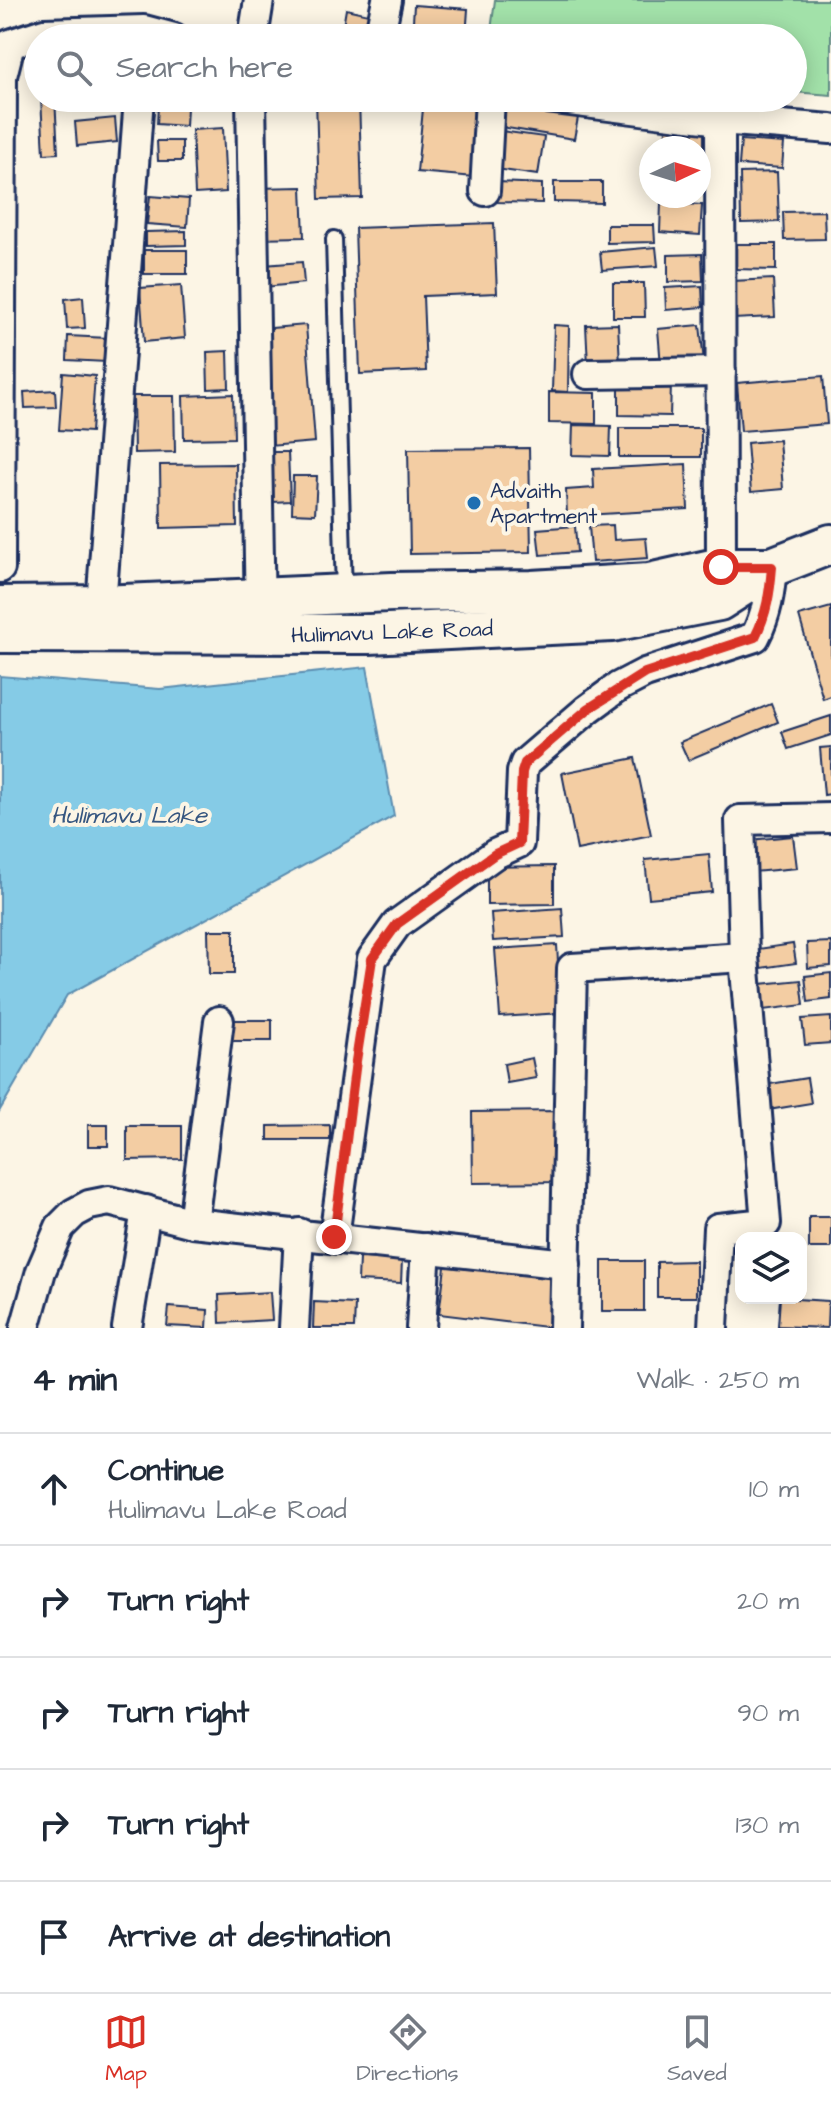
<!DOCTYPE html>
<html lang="en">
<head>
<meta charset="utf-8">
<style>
	:root { --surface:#fff; --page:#f2f2f3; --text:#1f2937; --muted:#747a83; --line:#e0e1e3; --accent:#d93025 }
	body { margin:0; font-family:"Architects Daughter",sans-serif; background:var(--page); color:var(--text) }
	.controls { position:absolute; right:24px; bottom:24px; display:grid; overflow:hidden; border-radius:16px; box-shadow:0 4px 20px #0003 }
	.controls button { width:72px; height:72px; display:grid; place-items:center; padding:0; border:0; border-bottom:2px solid var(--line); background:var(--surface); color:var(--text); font:40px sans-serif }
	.compass { position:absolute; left:639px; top:136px; width:72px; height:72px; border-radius:50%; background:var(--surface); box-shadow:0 4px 20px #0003; rotate:86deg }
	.stop { position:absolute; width:24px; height:24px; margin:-18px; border:6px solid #d93025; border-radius:50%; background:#fff }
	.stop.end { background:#d93025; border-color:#fff; box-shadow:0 2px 8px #0008 }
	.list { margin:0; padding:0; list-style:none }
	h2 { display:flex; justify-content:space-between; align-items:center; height:104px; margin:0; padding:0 32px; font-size:34px }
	h2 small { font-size:26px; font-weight:400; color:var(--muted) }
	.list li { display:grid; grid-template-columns:52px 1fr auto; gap:24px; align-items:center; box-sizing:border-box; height:112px; padding:0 32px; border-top:2px solid var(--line) }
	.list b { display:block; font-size:30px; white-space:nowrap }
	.list p { margin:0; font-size:26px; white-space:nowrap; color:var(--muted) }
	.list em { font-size:26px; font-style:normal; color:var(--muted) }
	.icon { flex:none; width:44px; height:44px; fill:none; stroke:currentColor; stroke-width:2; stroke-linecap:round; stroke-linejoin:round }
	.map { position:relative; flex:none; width:831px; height:1328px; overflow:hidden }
	.search { position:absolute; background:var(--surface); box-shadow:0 4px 20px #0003; left:24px; right:24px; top:24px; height:88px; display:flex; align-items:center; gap:20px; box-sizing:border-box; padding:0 28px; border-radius:44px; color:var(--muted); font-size:30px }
	.sheet { height:664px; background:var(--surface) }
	nav { display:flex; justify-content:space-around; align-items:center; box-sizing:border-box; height:112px; border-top:2px solid var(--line); background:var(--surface); font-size:22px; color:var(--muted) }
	nav a { display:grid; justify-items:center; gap:4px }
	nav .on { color:var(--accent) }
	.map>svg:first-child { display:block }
	.green { fill:#a2e1a9; stroke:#5e8884; stroke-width:2 }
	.water { fill:#85cbe6; stroke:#5b8db0; stroke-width:2 }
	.building { fill:#f3cda3; stroke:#1b2f5e; stroke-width:2 }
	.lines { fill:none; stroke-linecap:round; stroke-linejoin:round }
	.lane-casing { stroke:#1b2f5e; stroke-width:20 }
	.street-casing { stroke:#1b2f5e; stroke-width:34 }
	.secondary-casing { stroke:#1b2f5e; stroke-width:44 }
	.lane { stroke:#fcf5e5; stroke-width:14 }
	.street { stroke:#fcf5e5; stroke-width:28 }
	.secondary { stroke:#fcf5e5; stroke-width:38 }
	.route { stroke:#d93025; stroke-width:10 }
	.poi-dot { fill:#1f6fb2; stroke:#fcf5e5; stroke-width:3 }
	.labels { text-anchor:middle; stroke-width:8; stroke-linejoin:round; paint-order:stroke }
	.poi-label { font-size:22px; fill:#1b2f5e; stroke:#fcf5e5; text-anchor:start }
	.street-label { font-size:22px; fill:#1b2f5e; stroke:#fcf5e5 }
	.water-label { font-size:24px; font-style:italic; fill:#365680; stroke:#fcf5e5 }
</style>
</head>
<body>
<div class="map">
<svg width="831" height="1328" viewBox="0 0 831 1328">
	<rect width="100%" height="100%" fill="#fcf5e5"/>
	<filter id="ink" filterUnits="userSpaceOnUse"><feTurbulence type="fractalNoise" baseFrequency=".0125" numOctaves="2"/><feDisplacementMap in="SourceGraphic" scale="16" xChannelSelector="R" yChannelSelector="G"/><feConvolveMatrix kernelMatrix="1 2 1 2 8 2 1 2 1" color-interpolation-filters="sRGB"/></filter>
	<g filter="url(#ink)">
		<polygon class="green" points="495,0 831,0 831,95 793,92 793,38 490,38"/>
		<polygon class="water" points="367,667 394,816 67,995 0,1110 0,676 160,689"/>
		<g class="building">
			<polygon points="414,5 468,9 466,38 412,38"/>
			<polygon points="346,9 373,15 369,38 341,38"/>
			<polygon points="41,98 55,98 58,153 44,154"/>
			<polygon points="255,98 297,98 297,103"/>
			<polygon points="316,98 359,98 362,198 319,199"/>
			<polygon points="424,98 480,98 474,177 417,172"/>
			<polygon points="506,99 579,112 574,139 501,127"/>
			<polygon points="158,106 187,107 186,126 157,124"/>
			<polygon points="115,118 117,142 77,146 75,122"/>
			<polygon points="666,126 708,128 705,192 699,192 699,148 665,148"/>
			<polygon points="223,128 226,192 195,194 192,130"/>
			<polygon points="501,131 544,137 538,175 496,169"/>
			<polygon points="741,140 784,143 782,168 739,165"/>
			<polygon points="157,141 182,141 182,161 158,161"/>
			<polygon points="777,172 779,222 741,223 740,173"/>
			<polygon points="497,182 542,184 542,203 496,202"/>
			<polygon points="554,182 602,182 602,203 554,202"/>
			<polygon points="302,187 304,237 257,238 256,188"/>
			<polygon points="150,196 189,199 187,227 147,224"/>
			<polygon points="661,203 702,205 700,235 660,232"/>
			<polygon points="824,211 825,239 784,240 783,212"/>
			<polygon points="494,223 497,293 423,296 426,371 360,374 355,228"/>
			<polygon points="607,225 654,225 655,242 607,243"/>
			<polygon points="186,231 186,245 146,246 146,232"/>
			<polygon points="736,244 776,244 776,270 736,269"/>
			<polygon points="656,247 658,266 602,270 600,252"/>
			<rect x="144" y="250" width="43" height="24"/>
			<polygon points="702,254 703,281 668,282 668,255"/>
			<polygon points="302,262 304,283 265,287 264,265"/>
			<polygon points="773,279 775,317 733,319 732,281"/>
			<polygon points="613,283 644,283 645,317 613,317"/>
			<polygon points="181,285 185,338 144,342 140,288"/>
			<polygon points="702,286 703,307 666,310 665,288"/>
			<polygon points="83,297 85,328 67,329 65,299"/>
			<polygon points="618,324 620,364 588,365 586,325"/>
			<polygon points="306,325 315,442 269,446 260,329"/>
			<polygon points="554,325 569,326 568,392 552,391"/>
			<polygon points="700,325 704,362 661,366 658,329"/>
			<polygon points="68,336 108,338 107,362 67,360"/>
			<polygon points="228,351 229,388 208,389 207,352"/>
			<polygon points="63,373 95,376 91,432 59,430"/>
			<polygon points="823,376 827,424 741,431 737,383"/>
			<polygon points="619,383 671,385 670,416 619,415"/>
			<polygon points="55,390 56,407 25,408 24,392"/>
			<polygon points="549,392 596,393 596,424 549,423"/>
			<polygon points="233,394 234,438 184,439 183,396"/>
			<polygon points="133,396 174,396 175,452 134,453"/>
			<polygon points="573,425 611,426 610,456 572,455"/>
			<rect x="619" y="428" width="82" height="29"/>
			<polygon points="779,440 783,489 751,492 747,443"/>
			<polygon points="529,448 531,552 410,554 408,449"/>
			<polygon points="272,452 288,452 290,501 273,502"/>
			<polygon points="236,464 237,526 161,528 160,465"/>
			<polygon points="686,464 688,509 567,516 566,490 594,488 593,469"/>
			<polygon points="293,476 317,476 315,514 292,513"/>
			<polygon points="613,525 614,540 646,538 648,558 592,562 589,526"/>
			<polygon points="575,526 577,552 540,555 537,529"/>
			<polygon points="831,607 831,696 823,699 799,616"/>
			<polygon points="771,704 778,722 688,760 680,742"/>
			<polygon points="831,716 831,735 788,749 782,732"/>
			<polygon points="831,747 831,794 824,795 820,748"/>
			<polygon points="635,758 651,835 577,850 562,773"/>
			<polygon points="793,836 797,868 753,872 750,840"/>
			<polygon points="709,854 712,892 649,898 645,860"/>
			<polygon points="554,866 554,904 487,905 487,867"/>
			<polygon points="562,908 564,937 493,941 491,913"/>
			<polygon points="208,930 234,930 234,974 209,974"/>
			<polygon points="831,942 831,966 808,968 807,943"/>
			<polygon points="793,944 796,963 761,968 758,949"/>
			<polygon points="557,945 561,1013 500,1017 495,949"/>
			<polygon points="831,973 831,999 808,1002 805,976"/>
			<polygon points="801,980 804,1005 763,1010 761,984"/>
			<polygon points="831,1017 831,1043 805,1045 802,1019"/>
			<rect x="232" y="1020" width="40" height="21"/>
			<polygon points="532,1058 536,1078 507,1083 504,1064"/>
			<polygon points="807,1078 811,1103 762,1111 758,1086"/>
			<polygon points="558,1111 558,1182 473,1183 472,1112"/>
			<rect x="88" y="1125" width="20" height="21"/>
			<polygon points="330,1125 330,1140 268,1140 268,1126"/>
			<polygon points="127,1126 182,1126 182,1159 127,1160"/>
			<rect x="809" y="1217" width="22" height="31"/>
			<polygon points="359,1258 402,1260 401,1283 358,1281"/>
			<polygon points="446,1259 561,1275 554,1328 439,1314"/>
			<rect x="602" y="1261" width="42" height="50"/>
			<polygon points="696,1261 696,1297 657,1297 657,1262"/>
			<polygon points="270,1292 272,1320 220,1323 219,1295"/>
			<polygon points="780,1298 828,1301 827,1328 778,1326"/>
			<polygon points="314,1302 355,1304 354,1328 313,1328"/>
			<polygon points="169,1307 208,1310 207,1328 167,1326"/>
		</g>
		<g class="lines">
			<defs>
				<polyline id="lane" points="334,239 344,594"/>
				<g id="street">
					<polyline points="253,38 259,0"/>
					<polyline points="379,38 387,0"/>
					<polyline points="251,98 260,617"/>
					<polyline points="546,98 720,120 831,129"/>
					<polyline points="720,120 721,567"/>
					<polyline points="485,191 490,98"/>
					<polyline points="588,374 721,372"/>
					<polyline points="0,568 2,76 10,44 44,33 144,30 174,38"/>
					<polyline points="101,605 139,98"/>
					<polyline points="193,1223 219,1021"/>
					<path d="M334,1237L372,959L397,924L495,854L519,843L522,772L525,763L588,709L618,687L645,673L755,637C767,614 770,592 772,567"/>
					<polyline points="25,1328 41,1271 60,1227 74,1213 89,1205 109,1201 193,1223 566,1264"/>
					<polyline points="127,1328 146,1210"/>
					<polyline points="294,1328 299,1233"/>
					<polyline points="421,1328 426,1248"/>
					<polyline points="564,1328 572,968 744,957"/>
					<polyline points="713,1328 718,1228 766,1223 744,957 740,820 831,818"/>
				</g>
				<g id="secondary">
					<polyline points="0,606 101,605 392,592 532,590 649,583 721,567 772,567"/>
					<polyline points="0,633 369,634 612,622 719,601 772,567 831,544"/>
				</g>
			</defs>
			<use href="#lane" class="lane-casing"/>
			<use href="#street" class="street-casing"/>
			<use href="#secondary" class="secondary-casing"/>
			<use href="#lane" class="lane"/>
			<use href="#street" class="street"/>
			<use href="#secondary" class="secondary"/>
		</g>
	</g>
	<g class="lines" filter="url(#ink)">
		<path class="route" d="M334,1237L356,1061L372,959L397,924L495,854L519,843L522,772L525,763L588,709L645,673L755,637C767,614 770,592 772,567H721"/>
	</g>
	<circle class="poi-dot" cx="474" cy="503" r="8"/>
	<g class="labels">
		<g class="poi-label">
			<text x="490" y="498">Advaith<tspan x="490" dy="25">Apartment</tspan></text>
		</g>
		<g class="street-label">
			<text transform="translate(392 631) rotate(-2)" y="8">Hulimavu Lake Road</text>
		</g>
		<g class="water-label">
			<text x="129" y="823">Hulimavu Lake</text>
		</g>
	</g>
</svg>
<div class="controls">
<button><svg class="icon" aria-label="layers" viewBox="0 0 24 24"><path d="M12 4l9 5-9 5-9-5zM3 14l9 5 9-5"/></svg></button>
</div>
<svg class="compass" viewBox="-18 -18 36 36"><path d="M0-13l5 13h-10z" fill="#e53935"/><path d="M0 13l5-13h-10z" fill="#747a83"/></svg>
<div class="stop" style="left:721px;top:567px"></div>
<div class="stop end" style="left:334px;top:1237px"></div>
<div class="search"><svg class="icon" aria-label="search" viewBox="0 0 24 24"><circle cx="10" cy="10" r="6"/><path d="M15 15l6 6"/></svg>Search here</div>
</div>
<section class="sheet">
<h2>4 min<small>Walk · 250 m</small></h2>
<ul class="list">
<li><svg class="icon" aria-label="ahead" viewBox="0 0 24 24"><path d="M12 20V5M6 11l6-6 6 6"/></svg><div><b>Continue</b><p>Hulimavu Lake Road</p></div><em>10 m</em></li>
<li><svg class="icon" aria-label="right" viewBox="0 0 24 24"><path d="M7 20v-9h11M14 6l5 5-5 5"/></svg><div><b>Turn right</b></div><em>20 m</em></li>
<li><svg class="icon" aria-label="right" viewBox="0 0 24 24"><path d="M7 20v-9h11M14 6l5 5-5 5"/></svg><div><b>Turn right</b></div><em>90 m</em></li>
<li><svg class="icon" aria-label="right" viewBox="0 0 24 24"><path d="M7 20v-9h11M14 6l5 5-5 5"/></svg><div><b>Turn right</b></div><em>130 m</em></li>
<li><svg class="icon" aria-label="arrive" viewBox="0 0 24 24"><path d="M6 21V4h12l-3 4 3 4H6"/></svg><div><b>Arrive at destination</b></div></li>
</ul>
</section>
<nav>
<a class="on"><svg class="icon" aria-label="map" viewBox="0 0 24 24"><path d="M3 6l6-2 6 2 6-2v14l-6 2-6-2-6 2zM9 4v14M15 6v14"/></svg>Map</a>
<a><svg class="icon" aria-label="directions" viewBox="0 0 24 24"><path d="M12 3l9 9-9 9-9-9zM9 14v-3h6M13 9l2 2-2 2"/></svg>Directions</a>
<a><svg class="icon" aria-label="saved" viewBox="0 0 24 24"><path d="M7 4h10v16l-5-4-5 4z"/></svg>Saved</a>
</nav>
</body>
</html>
